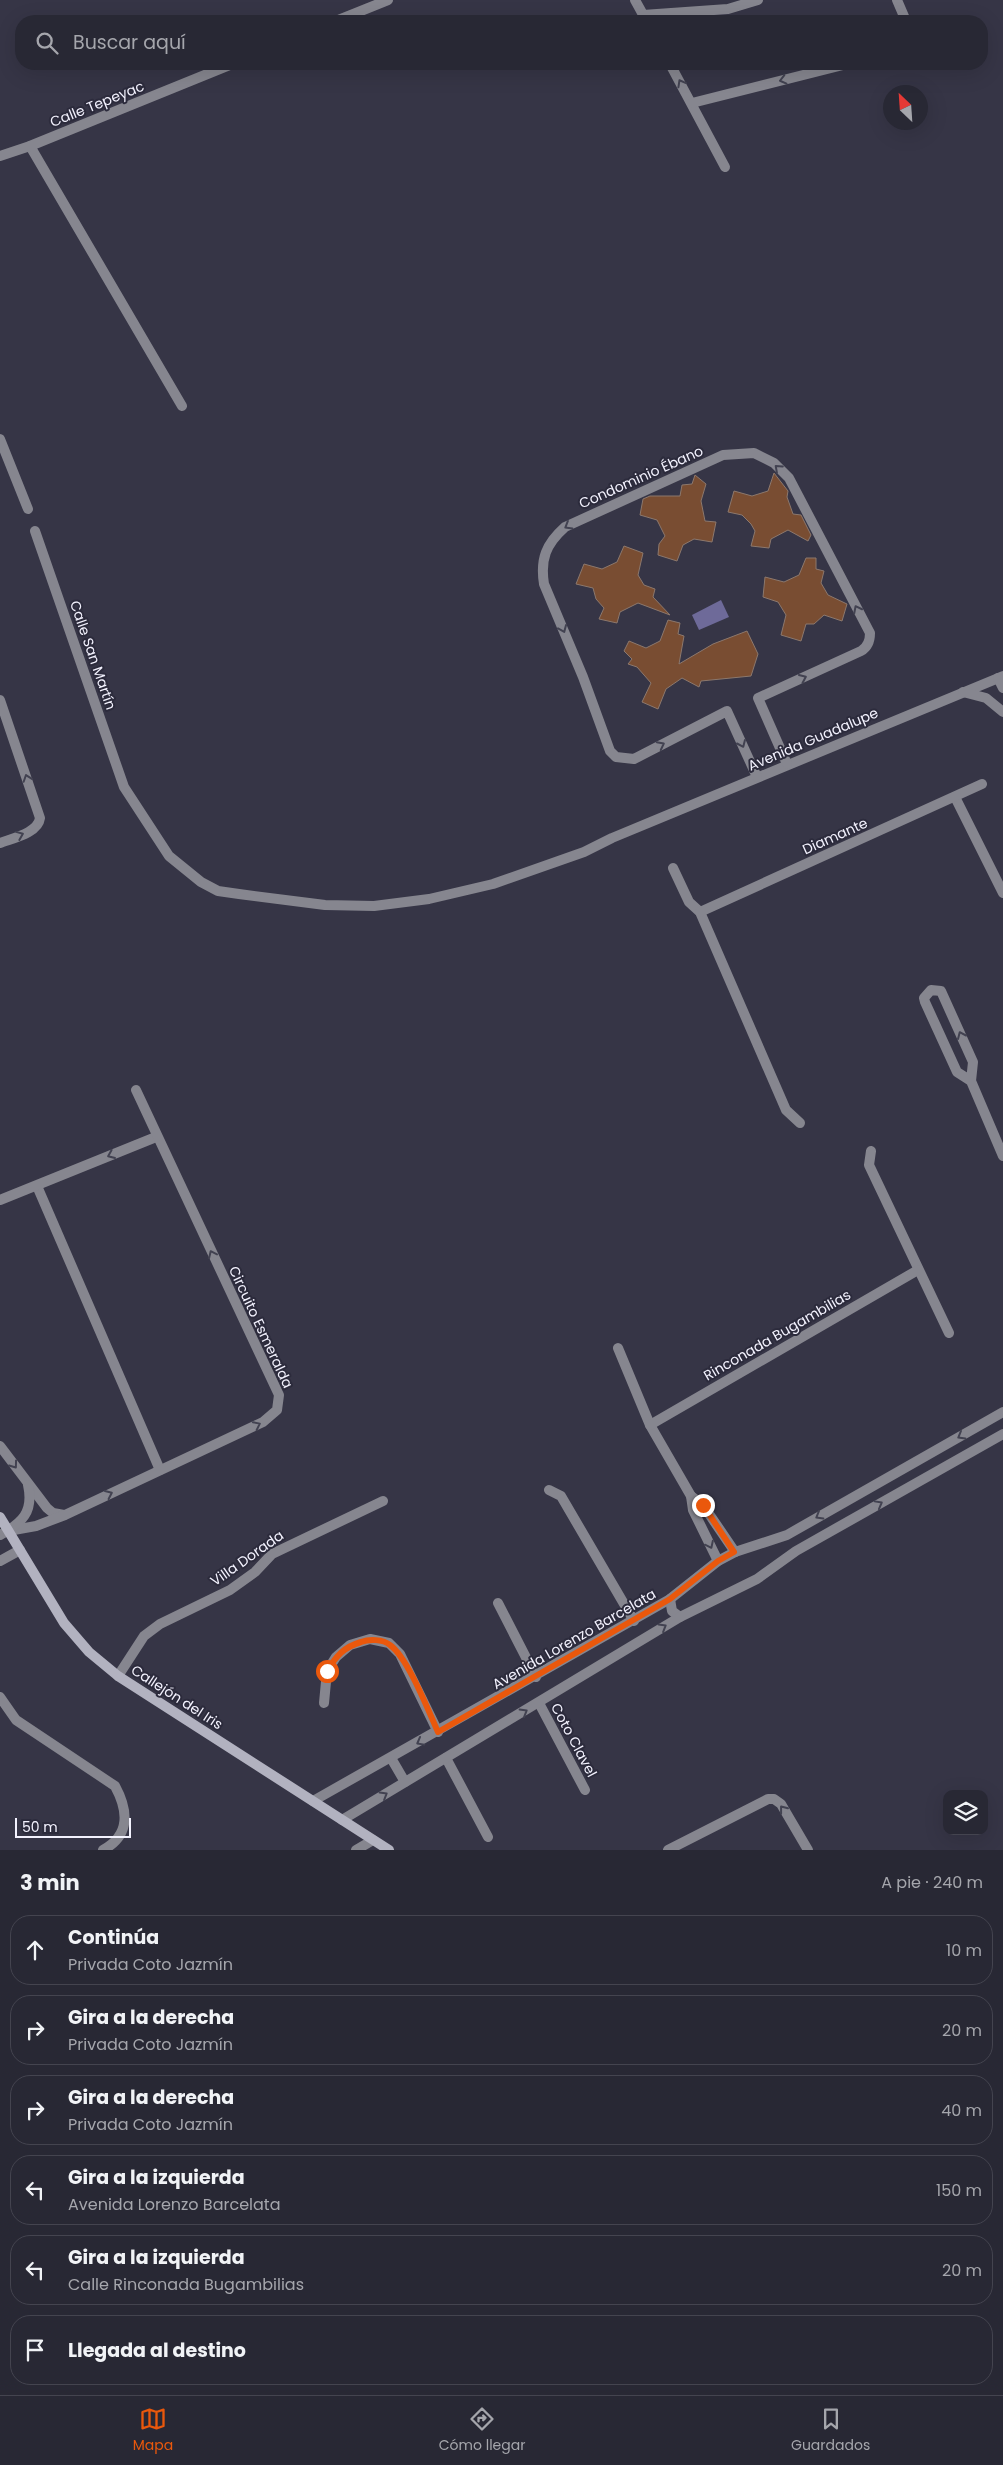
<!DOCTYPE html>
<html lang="es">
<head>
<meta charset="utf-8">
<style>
	:root { --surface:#282834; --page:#30303c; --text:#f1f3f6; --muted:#a5a6ac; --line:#44444f; --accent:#ea580c }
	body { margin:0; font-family:Poppins,sans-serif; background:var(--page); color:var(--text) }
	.controls { position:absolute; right:15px; bottom:15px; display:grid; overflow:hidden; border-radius:10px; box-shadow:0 5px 20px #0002 }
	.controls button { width:45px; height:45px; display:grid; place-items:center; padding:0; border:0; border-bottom:1px solid var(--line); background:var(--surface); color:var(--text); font:25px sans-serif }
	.compass { position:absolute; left:883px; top:85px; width:45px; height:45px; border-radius:50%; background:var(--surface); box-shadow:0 5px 20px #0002; rotate:335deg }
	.scale { position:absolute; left:15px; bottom:12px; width:116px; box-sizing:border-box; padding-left:5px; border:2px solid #f3f2fe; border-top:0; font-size:14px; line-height:18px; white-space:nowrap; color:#f3f2fe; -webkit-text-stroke:4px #2c2b3c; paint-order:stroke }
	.stop { position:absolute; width:15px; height:15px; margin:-11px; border:4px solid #ea580c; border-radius:50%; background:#fff }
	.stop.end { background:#ea580c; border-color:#fff; box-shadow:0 1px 5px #0008 }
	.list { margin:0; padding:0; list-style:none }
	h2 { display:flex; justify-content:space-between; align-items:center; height:65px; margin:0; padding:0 20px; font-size:21px }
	h2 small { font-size:16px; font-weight:400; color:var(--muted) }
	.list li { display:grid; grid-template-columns:32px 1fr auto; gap:15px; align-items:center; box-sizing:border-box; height:70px; margin:0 10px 10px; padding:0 10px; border:1px solid var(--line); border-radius:20px }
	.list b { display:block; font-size:19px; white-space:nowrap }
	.list p { margin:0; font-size:16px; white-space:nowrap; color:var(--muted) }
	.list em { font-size:16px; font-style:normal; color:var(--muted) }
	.icon { flex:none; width:28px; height:28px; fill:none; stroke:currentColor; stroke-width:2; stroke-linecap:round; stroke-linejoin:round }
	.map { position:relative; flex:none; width:1003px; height:1850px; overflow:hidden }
	.search { position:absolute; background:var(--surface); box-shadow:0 5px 20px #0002; left:15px; right:15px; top:15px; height:55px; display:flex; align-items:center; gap:12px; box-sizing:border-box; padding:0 18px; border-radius:20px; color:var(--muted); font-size:19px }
	.sheet { height:545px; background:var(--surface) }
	nav { display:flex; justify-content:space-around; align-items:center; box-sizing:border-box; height:70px; border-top:1px solid var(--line); background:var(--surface); font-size:14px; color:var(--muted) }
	nav a { display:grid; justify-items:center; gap:2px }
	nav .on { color:var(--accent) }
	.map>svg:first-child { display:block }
	.water { fill:#6e6a99 }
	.building { fill:#794d32; stroke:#8c786d }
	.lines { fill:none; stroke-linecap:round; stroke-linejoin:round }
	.street { stroke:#86868f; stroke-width:10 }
	.secondary { stroke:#b2b2c0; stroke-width:10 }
	.oneway { stroke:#424251 }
	.route { stroke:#ea580c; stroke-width:6 }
	.labels { text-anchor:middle; stroke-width:4; stroke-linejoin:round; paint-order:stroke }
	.street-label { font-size:14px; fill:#f3f2fe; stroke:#2c2b3c }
</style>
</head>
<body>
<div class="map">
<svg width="1003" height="1850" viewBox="0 0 1003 1850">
	<rect width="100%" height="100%" fill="#363546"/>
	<polygon class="water" points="721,600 729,617 699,630 692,615"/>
	<g class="building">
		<polygon points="774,473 788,491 787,497 793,514 801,515 811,535 808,541 788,530 771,539 769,548 751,546 755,531 751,524 742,515 728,512 734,491 752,496 768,491"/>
		<polygon points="695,475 706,484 701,501 705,521 716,522 712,542 694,539 683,545 677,561 658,555 659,544 665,536 657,520 640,515 643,499 650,496 680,496 682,485 692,484"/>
		<polygon points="624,546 643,553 638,575 644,585 655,589 653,597 670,615 638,603 620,612 617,623 599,619 604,608 596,599 593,588 576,584 584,564 602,569 617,562"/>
		<polygon points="806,558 816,558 816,569 824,571 821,583 828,595 847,604 842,621 824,615 814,624 806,624 801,641 781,635 786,615 778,602 763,597 765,577 784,582 799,575"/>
		<polygon points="668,620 680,623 678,634 684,636 679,664 713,644 747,631 758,654 751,676 701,681 699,687 682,678 666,689 658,709 642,702 651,683 637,667 628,664 632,659 624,651 629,641 646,648 660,641"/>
	</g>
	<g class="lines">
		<g class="street">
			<polyline points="635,0 646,20"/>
			<polyline points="897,0 906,21"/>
			<polyline points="643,15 728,9 758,0"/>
			<polyline points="336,21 388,0"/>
			<polyline points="670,64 725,167"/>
			<polyline points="692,103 847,64"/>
			<polyline points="30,146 182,406"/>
			<polyline points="0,156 30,146 232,64"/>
			<polyline points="0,439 28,509"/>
			<polyline points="35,531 124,787 169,856 201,882 218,891 239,894 325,905 374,906 429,899 493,884 584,852 612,838 1003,676"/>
			<polyline points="998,678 1003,688"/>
			<polyline points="963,692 986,698 1003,712"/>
			<path d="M0,700L40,818C38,833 13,838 0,843"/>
			<path d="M757,777L727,711L634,759L616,757L610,751L583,677L544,584C540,559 546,544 565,527L723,455L754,453L774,463L789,478L870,633C870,641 868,647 861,651L758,698L787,764"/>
			<polyline points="955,797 1003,893"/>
			<polyline points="673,868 689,902 700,912 786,1110 800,1123"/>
			<polyline points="700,912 982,784"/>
			<polyline points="971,1081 957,1072 925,1002 924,998 931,990 941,991 973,1062 971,1081 1003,1156"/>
			<polyline points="871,1151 869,1165 949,1333"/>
			<polyline points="37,1186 160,1470"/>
			<polyline points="0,1200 156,1137"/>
			<polyline points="618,1348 650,1425 691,1496 693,1510 718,1561"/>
			<polyline points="650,1425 918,1270"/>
			<polyline points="0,1446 47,1508 53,1513 64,1515"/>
			<polyline points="549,1490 561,1496 634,1621"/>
			<polyline points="691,1496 703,1505 735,1552"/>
			<polyline points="8,1531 36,1526 65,1515 263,1422 277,1410 279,1395 136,1090"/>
			<path d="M0,1535C22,1523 34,1512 28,1485"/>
			<polyline points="0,1561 20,1550"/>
			<polyline points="670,1599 672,1611 680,1617"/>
			<polyline points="498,1603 536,1677"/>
			<polyline points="118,1676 144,1636 160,1624 230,1590 255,1572 272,1554 383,1501"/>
			<path d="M0,1697L16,1720L115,1786C128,1810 131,1835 103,1850"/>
			<polyline points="324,1703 327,1671 336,1657 350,1645 370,1639 389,1643 400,1654 438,1732"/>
			<polyline points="539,1703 585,1790"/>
			<polyline points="391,1758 405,1782"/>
			<polyline points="446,1758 488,1837"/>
			<polyline points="313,1801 670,1599 718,1561 735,1552 787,1535 1003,1412"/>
			<polyline points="342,1820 680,1617 757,1579 796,1551 1003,1434"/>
			<polyline points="356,1850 373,1840"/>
			<polyline points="668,1850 768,1799 774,1799 781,1804 808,1850"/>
		</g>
		<polyline class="secondary" points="0,1517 64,1623 89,1652 118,1676 389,1850"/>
	</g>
	<defs><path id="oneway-chevron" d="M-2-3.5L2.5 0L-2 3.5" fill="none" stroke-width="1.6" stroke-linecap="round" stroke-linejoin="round" transform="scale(1.25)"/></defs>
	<g class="oneway">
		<use href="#oneway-chevron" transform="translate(783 80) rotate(166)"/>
		<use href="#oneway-chevron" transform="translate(681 83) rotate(-119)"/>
		<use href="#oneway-chevron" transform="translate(778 468) rotate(-138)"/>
		<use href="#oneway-chevron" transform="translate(568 526) rotate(149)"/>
		<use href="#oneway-chevron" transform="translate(857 609) rotate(-117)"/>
		<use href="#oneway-chevron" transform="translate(563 629) rotate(67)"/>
		<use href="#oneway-chevron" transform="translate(803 678) rotate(-24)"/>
		<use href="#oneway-chevron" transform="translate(742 744) rotate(66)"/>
		<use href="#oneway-chevron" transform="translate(661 745) rotate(-27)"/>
		<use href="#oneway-chevron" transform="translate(27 778) rotate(-109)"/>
		<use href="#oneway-chevron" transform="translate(20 835) rotate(-22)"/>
		<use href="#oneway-chevron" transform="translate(961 1035) rotate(-114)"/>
		<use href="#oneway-chevron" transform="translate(111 1155) rotate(157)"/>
		<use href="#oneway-chevron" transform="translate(212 1254) rotate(-115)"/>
		<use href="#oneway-chevron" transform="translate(257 1425) rotate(-26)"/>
		<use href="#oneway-chevron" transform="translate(961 1436) rotate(150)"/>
		<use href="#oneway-chevron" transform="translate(14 1465) rotate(54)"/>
		<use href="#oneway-chevron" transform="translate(109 1494) rotate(-25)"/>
		<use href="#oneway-chevron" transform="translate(879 1504) rotate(-29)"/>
		<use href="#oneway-chevron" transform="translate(819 1516) rotate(150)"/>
		<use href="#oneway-chevron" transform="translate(710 1545) rotate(64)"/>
		<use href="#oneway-chevron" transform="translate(663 1627) rotate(-31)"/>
		<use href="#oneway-chevron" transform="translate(524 1712) rotate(-31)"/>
		<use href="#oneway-chevron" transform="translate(420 1742) rotate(151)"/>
		<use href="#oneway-chevron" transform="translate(384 1795) rotate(-31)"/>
		<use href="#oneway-chevron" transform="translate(783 1809) rotate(-128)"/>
	</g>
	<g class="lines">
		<path class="route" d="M327,1671C336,1656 344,1647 361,1642C369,1639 383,1639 390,1645C408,1658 428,1710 438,1732L670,1599L718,1561L734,1552L703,1505"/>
	</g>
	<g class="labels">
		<g class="street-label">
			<text transform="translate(97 104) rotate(-22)" y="5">Calle Tepeyac</text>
			<text transform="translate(641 477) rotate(-24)" y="5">Condominio Ébano</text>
			<text transform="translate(93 655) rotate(71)" y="5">Calle San Martín</text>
			<text transform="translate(813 739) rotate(-23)" y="5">Avenida Guadalupe</text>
			<text transform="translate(835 836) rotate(-24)" y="5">Diamante</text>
			<text transform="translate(261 1327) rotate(65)" y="5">Circuito Esmeralda</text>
			<text transform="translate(777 1335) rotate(-30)" y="5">Rinconada Bugambilias</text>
			<text transform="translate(247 1558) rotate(-35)" y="5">Villa Dorada</text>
			<text transform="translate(574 1639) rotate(-30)" y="5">Avenida Lorenzo Barcelata</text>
			<text transform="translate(177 1697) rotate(33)" y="5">Callejón del Iris</text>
			<text transform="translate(574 1740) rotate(62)" y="5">Coto Clavel</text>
		</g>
	</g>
</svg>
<div class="controls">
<button><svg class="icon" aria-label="layers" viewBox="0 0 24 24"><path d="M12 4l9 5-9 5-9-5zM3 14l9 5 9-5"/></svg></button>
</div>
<svg class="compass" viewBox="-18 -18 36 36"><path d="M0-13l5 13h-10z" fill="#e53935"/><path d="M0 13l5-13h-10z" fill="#a5a6ac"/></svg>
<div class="scale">50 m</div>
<div class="stop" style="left:327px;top:1671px"></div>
<div class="stop end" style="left:703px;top:1505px"></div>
<div class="search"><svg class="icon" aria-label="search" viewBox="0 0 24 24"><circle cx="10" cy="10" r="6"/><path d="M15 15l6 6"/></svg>Buscar aquí</div>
</div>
<section class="sheet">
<h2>3 min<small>A pie · 240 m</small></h2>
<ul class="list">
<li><svg class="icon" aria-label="ahead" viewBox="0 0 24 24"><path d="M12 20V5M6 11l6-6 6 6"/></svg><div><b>Continúa</b><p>Privada Coto Jazmín</p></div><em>10 m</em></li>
<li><svg class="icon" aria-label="right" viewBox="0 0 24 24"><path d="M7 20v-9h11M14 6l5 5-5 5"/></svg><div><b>Gira a la derecha</b><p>Privada Coto Jazmín</p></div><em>20 m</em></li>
<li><svg class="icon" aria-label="right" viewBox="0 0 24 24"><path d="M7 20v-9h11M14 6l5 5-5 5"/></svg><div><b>Gira a la derecha</b><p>Privada Coto Jazmín</p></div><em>40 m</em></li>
<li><svg class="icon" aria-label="left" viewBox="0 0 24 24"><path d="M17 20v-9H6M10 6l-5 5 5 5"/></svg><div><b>Gira a la izquierda</b><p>Avenida Lorenzo Barcelata</p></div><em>150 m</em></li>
<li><svg class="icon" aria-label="left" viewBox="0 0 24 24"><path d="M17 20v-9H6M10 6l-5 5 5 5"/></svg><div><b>Gira a la izquierda</b><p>Calle Rinconada Bugambilias</p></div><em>20 m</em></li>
<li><svg class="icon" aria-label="arrive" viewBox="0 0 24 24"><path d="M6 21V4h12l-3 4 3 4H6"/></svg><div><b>Llegada al destino</b></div></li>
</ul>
</section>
<nav>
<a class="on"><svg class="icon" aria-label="map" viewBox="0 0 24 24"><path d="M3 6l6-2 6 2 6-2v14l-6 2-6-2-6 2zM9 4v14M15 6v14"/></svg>Mapa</a>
<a><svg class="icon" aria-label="directions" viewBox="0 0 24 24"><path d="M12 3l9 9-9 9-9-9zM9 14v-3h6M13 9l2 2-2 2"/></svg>Cómo llegar</a>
<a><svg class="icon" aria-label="saved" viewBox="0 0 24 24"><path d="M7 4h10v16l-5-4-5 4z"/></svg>Guardados</a>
</nav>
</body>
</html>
